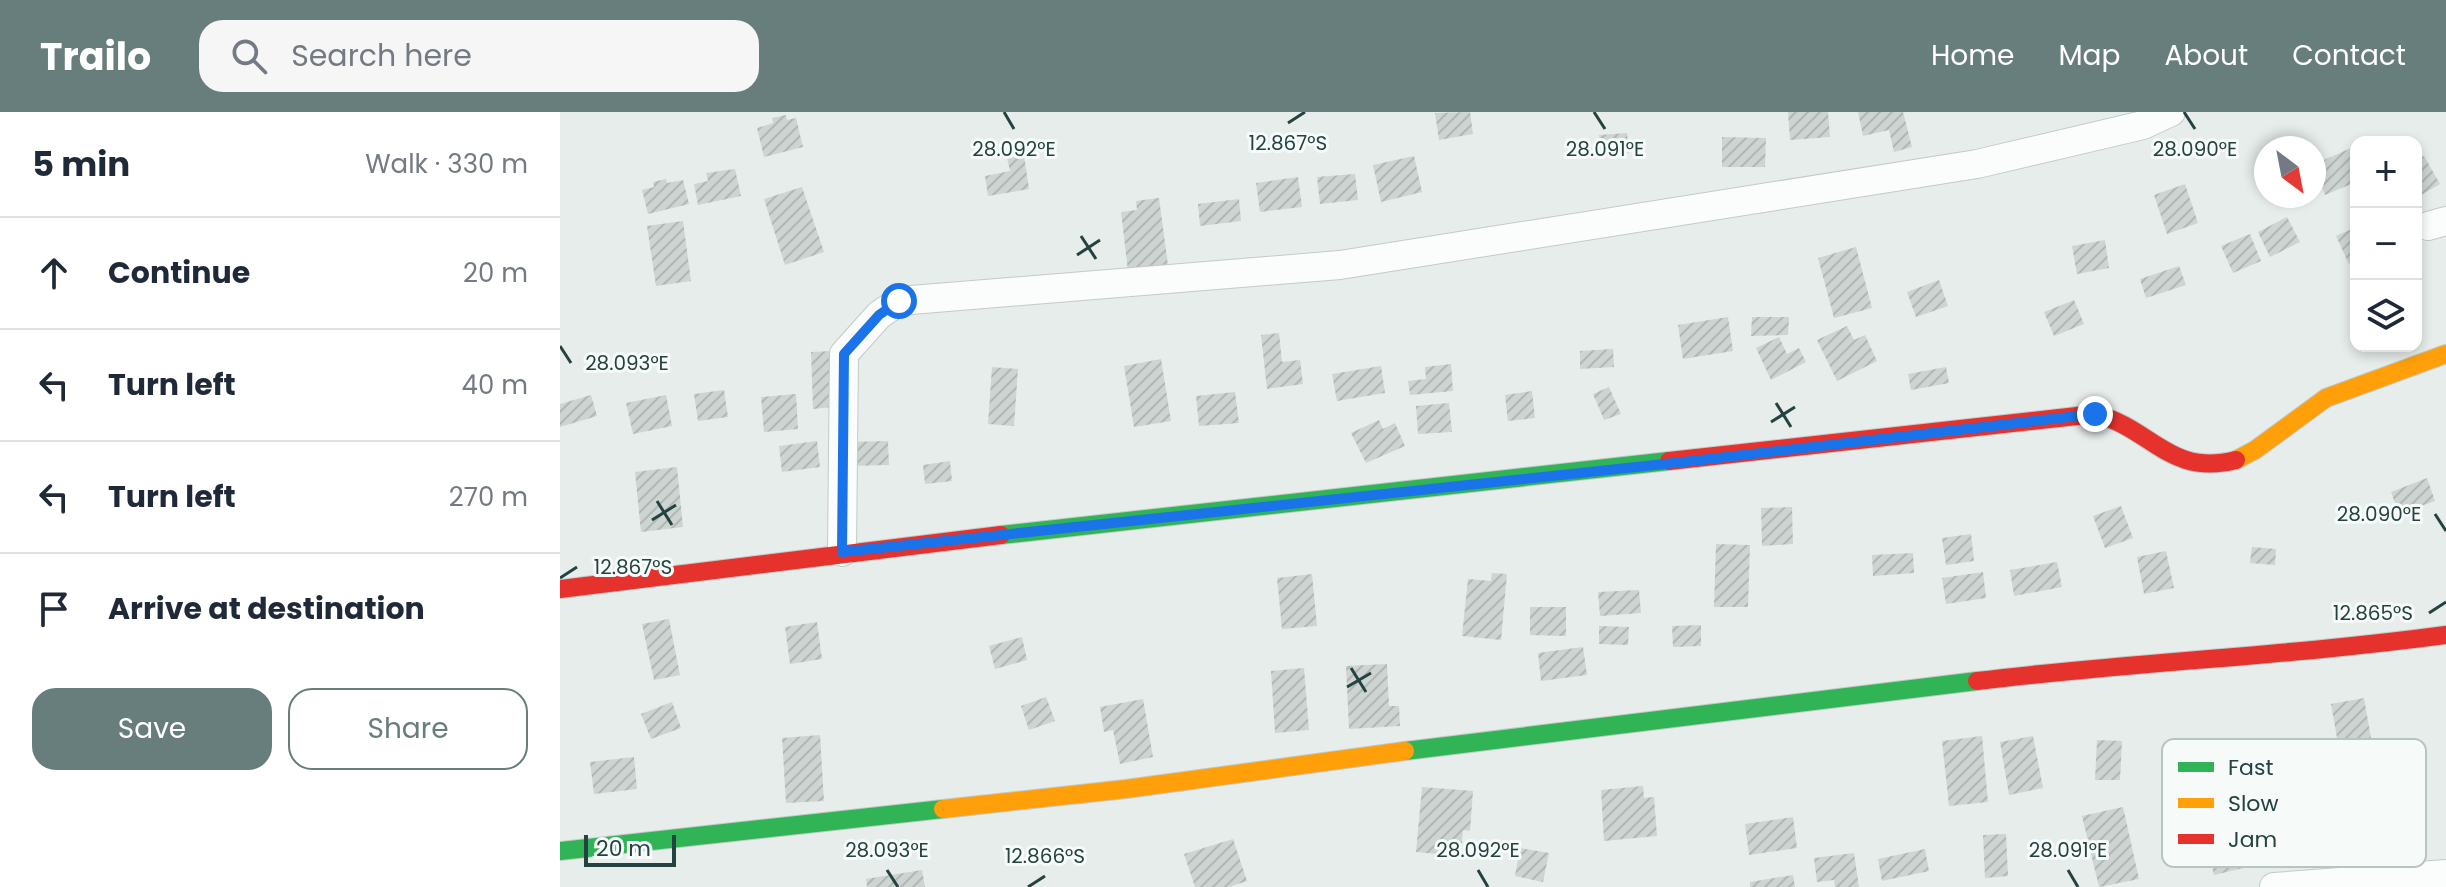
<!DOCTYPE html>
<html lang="en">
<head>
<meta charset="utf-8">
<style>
	:root { --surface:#fff; --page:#f6f6f7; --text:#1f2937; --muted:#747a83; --line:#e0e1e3; --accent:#687e7c }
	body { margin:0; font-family:Poppins,sans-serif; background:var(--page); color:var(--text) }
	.controls { position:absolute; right:24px; top:24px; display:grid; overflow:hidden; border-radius:16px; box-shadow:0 4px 12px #0003 }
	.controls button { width:72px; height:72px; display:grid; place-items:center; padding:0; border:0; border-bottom:2px solid var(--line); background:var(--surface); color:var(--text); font:40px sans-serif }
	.compass { position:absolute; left:1694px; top:24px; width:72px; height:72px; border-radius:50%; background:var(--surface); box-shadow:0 4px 12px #0003; rotate:148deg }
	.scale { position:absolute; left:24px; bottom:20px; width:92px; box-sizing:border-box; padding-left:8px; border:4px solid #234240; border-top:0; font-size:22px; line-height:28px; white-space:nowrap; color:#234240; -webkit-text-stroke:6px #f6fbf9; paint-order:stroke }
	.stop { position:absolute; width:24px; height:24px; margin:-18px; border:6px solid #1a73e8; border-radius:50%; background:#fff }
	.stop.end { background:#1a73e8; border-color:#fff; box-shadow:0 2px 8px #0008 }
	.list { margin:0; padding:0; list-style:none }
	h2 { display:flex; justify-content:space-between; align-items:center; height:104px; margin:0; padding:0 32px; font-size:34px }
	h2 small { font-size:26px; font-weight:400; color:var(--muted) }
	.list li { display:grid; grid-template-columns:52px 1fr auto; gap:24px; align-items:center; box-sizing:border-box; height:112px; padding:0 32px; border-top:2px solid var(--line) }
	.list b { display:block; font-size:30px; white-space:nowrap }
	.list em { font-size:26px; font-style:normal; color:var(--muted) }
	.actions { display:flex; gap:16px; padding:24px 32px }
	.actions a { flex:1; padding:18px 0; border:2px solid var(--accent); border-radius:24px; text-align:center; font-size:28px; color:var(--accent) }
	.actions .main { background:var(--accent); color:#fff }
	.icon { flex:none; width:44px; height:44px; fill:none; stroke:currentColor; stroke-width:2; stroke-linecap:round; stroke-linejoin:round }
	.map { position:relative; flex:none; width:1886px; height:775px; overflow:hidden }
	header { display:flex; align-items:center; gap:48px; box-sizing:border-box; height:112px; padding:0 40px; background:var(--accent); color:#fff }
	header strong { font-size:38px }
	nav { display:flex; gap:44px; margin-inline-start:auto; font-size:28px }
	.search { width:560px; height:72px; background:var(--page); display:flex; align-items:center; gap:20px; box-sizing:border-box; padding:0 28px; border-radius:24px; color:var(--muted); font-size:30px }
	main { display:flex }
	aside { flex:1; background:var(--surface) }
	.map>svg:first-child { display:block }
	.building { fill:url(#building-hatch) }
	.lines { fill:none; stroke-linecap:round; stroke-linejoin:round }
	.street-casing { stroke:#c4cac8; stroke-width:30 }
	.fast-casing { stroke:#c2cac9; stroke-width:20 }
	.slow-casing { stroke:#c2cac9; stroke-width:20 }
	.jam-casing { stroke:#c2cac9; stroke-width:20 }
	.street { stroke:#fbfcfc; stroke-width:28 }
	.fast { stroke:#30b455; stroke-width:18 }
	.slow { stroke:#ff9f0a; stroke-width:18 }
	.jam { stroke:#e5322d; stroke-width:18 }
	.route { stroke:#1a73e8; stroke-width:10 }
	.ticks { fill:none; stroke:#234240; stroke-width:3 }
	.key { fill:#f6fbf9; stroke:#b7c4c2; stroke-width:2 }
	.key-label { font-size:22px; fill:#234240 }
	.ticks-label { font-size:20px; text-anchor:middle; fill:#234240; stroke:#f6fbf9; stroke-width:6; stroke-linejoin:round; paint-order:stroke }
</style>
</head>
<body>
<header>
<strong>Trailo</strong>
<div class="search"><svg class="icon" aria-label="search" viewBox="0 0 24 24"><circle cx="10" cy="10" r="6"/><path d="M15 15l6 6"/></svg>Search here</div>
<nav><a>Home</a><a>Map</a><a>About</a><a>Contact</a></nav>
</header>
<main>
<aside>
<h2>5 min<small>Walk · 330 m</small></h2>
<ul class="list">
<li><svg class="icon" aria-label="ahead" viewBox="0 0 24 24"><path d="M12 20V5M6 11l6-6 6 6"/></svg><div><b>Continue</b></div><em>20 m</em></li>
<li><svg class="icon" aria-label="left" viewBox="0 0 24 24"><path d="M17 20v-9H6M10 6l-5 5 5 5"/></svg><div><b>Turn left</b></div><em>40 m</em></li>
<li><svg class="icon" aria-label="left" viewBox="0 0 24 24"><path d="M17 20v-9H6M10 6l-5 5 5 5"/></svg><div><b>Turn left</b></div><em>270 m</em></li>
<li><svg class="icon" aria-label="arrive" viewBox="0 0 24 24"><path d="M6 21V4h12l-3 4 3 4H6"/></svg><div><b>Arrive at destination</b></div></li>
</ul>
<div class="actions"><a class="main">Save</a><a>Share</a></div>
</aside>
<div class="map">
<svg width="1886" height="775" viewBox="0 0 1886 775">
	<defs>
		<pattern id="building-hatch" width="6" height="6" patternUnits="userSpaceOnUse" patternTransform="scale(2)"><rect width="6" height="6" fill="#ced4d2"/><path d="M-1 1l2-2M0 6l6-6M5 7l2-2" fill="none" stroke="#b1b7b5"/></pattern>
	</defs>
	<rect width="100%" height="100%" fill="#e7edeb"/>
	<g class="building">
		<polygon points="910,0 913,22 879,28 875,1"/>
		<polygon points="1228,0 1268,0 1270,25 1230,28"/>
		<polygon points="1298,0 1343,0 1352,35 1334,40 1329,18 1303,24"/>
		<polygon points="226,3 227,8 236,6 243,35 204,45 197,16 213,11 212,6"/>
		<polygon points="1067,21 1069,41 1041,43 1039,23"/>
		<polygon points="1162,25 1206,26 1205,55 1162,55"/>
		<polygon points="1796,34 1796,70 1765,83 1754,58 1754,52"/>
		<polygon points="464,44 469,77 428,84 425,64 450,59 447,46"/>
		<polygon points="854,44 862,80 821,90 813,53"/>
		<polygon points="1864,44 1880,72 1856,86 1856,48"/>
		<polygon points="175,57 181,84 138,93 134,72 148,69 146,61"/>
		<polygon points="795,62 798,88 760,92 757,65"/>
		<polygon points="738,65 742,95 700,100 696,71"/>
		<polygon points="106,67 107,71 123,68 129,92 88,102 82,78 94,75 93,70"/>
		<polygon points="1625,72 1638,111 1607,122 1594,83"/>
		<polygon points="242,75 264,140 225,153 204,87"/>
		<polygon points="599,86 608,153 568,159 561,100 577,98 576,89"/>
		<polygon points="679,87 681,109 640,114 638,92"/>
		<polygon points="1727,105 1740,130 1710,145 1698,120"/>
		<polygon points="123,109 131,169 96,174 87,114"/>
		<polygon points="1794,116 1796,148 1789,152 1776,124"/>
		<polygon points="1690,122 1701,149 1673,161 1661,134"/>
		<polygon points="1545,128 1549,156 1517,162 1512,134"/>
		<polygon points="1296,135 1312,196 1274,206 1258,146"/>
		<polygon points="1619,154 1626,173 1586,186 1580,167"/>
		<polygon points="1379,168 1388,194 1356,205 1347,180"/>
		<polygon points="1514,188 1524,212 1494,224 1484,200"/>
		<polygon points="1168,205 1173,239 1123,247 1118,213"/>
		<polygon points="1192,205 1229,205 1228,223 1191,224"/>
		<polygon points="1287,214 1294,228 1305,223 1317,249 1277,269 1257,228"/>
		<polygon points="719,221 722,250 740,248 743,272 707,277 701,223"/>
		<polygon points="1219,225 1227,242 1239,236 1246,250 1211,268 1196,236"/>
		<polygon points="1053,237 1054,255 1020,257 1020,239"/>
		<polygon points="271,239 273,295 253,297 251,240"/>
		<polygon points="601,247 611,309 574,315 564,254"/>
		<polygon points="891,252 893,279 850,283 848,269 866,267 865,255"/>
		<polygon points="821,254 825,281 777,289 772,262"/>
		<polygon points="432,255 458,257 454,314 428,312"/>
		<polygon points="1386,255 1389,271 1351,278 1348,262"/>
		<polygon points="1049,275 1061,302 1044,308 1033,282"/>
		<polygon points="164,278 168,305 138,309 134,282"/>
		<polygon points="972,279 975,306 948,309 945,283"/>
		<polygon points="675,280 679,311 639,314 636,284"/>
		<polygon points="236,282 238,317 204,320 201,285"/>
		<polygon points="31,283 37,304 0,315 0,292"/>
		<polygon points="106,283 112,314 73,322 66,291"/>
		<polygon points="889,291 892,320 858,322 856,294"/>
		<polygon points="819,308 823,317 835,311 845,334 806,351 791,321"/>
		<polygon points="257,329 260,355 222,360 219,334"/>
		<polygon points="328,329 329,353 287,354 287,330"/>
		<polygon points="390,349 392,369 365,372 363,353"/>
		<polygon points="117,355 123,415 81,420 75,360"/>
		<polygon points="1867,366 1875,389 1839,402 1831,380"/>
		<polygon points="1561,394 1573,426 1545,436 1533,404"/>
		<polygon points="1232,395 1233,432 1202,434 1201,396"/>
		<polygon points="1411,422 1414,449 1386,453 1382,426"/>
		<polygon points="1156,432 1190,433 1188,495 1154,495"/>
		<polygon points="1692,435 1716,437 1715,453 1690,451"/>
		<polygon points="1606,439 1614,476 1584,482 1577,445"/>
		<polygon points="1353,441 1354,461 1313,464 1312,443"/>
		<polygon points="1497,450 1502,475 1454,484 1450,458"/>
		<polygon points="1423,460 1426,486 1386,492 1382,466"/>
		<polygon points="932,461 947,462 941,528 902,524 908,467 931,469"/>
		<polygon points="752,462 757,514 722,517 717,466"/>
		<polygon points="1079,478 1081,501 1040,504 1038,480"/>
		<polygon points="970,495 1006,495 1006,524 970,523"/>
		<polygon points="109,507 120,563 94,568 82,512"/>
		<polygon points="257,510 262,547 230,552 225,515"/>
		<polygon points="1141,513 1141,534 1113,535 1112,514"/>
		<polygon points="1039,514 1069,515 1068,533 1039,532"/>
		<polygon points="462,525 467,548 435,557 429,534"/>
		<polygon points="1023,535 1027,563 981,569 978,541"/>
		<polygon points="827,552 829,594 839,594 840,614 789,617 786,554"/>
		<polygon points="744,556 749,618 715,621 711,559"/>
		<polygon points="486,585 495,609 469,618 461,594"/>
		<polygon points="1804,586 1817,660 1784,665 1771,592"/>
		<polygon points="583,587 593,645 560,652 553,618 544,620 540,595"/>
		<polygon points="112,590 121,616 91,627 81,602"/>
		<polygon points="260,623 264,689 226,691 222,626"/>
		<polygon points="1422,624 1428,690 1389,694 1382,629"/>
		<polygon points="1473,624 1483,676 1449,683 1440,630"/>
		<polygon points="1537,628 1562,629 1560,668 1535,668"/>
		<polygon points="74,645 77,677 34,682 30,650"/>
		<polygon points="1083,674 1084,686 1094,685 1097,724 1044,729 1041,678"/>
		<polygon points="862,675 913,679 910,719 903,718 901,738 888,737 887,743 856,740"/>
		<polygon points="1563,695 1579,767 1539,775 1522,704"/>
		<polygon points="1677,698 1684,732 1691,730 1696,753 1654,763 1641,706"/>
		<polygon points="1233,705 1237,736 1189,743 1185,712"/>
		<polygon points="1446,722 1448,764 1425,766 1423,723"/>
		<polygon points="673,727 687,769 669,775 635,775 624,742"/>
		<polygon points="960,736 989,741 983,770 955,764"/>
		<polygon points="1365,737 1369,759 1322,769 1318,747"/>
		<polygon points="1294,741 1299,775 1275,775 1274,768 1257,770 1254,746"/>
		<polygon points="362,758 365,775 307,775 306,767"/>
		<polygon points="1233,763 1235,775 1190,775 1190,770"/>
	</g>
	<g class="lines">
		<defs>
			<g id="street">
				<polyline points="1868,114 1886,109"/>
				<polyline points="282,440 284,242 319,203 339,189 780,153 1417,52 1583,13 1611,0"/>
				<polyline points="1714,775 1886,762"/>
			</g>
			<g id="fast">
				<polyline points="441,423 1109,349"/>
				<polyline points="845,639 1417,569"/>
				<polyline points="0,739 383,697"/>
			</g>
			<g id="slow">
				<polyline points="1676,348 1695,338 1766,286 1886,242"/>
				<polyline points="383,697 566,677 845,639"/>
			</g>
			<g id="jam">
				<path d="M1109,349L1535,302C1592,316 1609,365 1676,348"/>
				<polyline points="0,477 441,423"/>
				<path d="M1417,569C1573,550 1730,544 1886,523"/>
			</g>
		</defs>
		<use href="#street" class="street-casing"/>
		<use href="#fast" class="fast-casing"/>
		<use href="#slow" class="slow-casing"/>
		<use href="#jam" class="jam-casing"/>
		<use href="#street" class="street"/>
		<use href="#fast" class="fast"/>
		<use href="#slow" class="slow"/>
		<use href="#jam" class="jam"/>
	</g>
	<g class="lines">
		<polyline class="route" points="339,189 319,203 284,242 282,440 1123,350 1535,302"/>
	</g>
	<path class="ticks" d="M444,0L454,17M1034,0L1045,17M1624,0L1635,17M728,11L745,0M521,124L536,147M517,143L540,128M0,234L11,251M1216,291L1231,315M1211,310L1235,295M97,389L112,413M1875,402L1886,419M92,408L116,393M0,466L17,455M1869,501L1886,490M791,556L806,580M787,575L811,561M327,758L338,775M918,758L928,775M1508,758L1518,775M468,775L485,764"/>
	<rect x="1602" y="627" width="264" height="128" rx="12" class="key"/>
	<rect x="1618" y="650" width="36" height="10" fill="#30b455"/>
	<rect x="1618" y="686" width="36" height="10" fill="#ff9f0a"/>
	<rect x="1618" y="722" width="36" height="10" fill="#e5322d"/>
	<g class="key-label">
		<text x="1668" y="663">Fast</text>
		<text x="1668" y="699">Slow</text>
		<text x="1668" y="735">Jam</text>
	</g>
	<g class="ticks-label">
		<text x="728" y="38">12.867°S</text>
		<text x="454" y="44">28.092°E</text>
		<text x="1045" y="44">28.091°E</text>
		<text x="1635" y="44">28.090°E</text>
		<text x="67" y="258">28.093°E</text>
		<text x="1819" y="409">28.090°E</text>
		<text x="73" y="462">12.867°S</text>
		<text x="1813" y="508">12.865°S</text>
		<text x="327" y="745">28.093°E</text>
		<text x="918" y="745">28.092°E</text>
		<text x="1508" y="745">28.091°E</text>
		<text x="485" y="751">12.866°S</text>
	</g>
</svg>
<div class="controls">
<button>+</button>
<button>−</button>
<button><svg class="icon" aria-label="layers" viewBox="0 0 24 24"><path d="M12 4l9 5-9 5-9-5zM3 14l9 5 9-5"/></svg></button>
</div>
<svg class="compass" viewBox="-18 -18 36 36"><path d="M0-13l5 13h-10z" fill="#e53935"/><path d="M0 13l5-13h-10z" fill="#747a83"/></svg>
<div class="scale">20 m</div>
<div class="stop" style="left:339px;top:189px"></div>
<div class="stop end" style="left:1535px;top:302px"></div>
</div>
</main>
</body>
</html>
